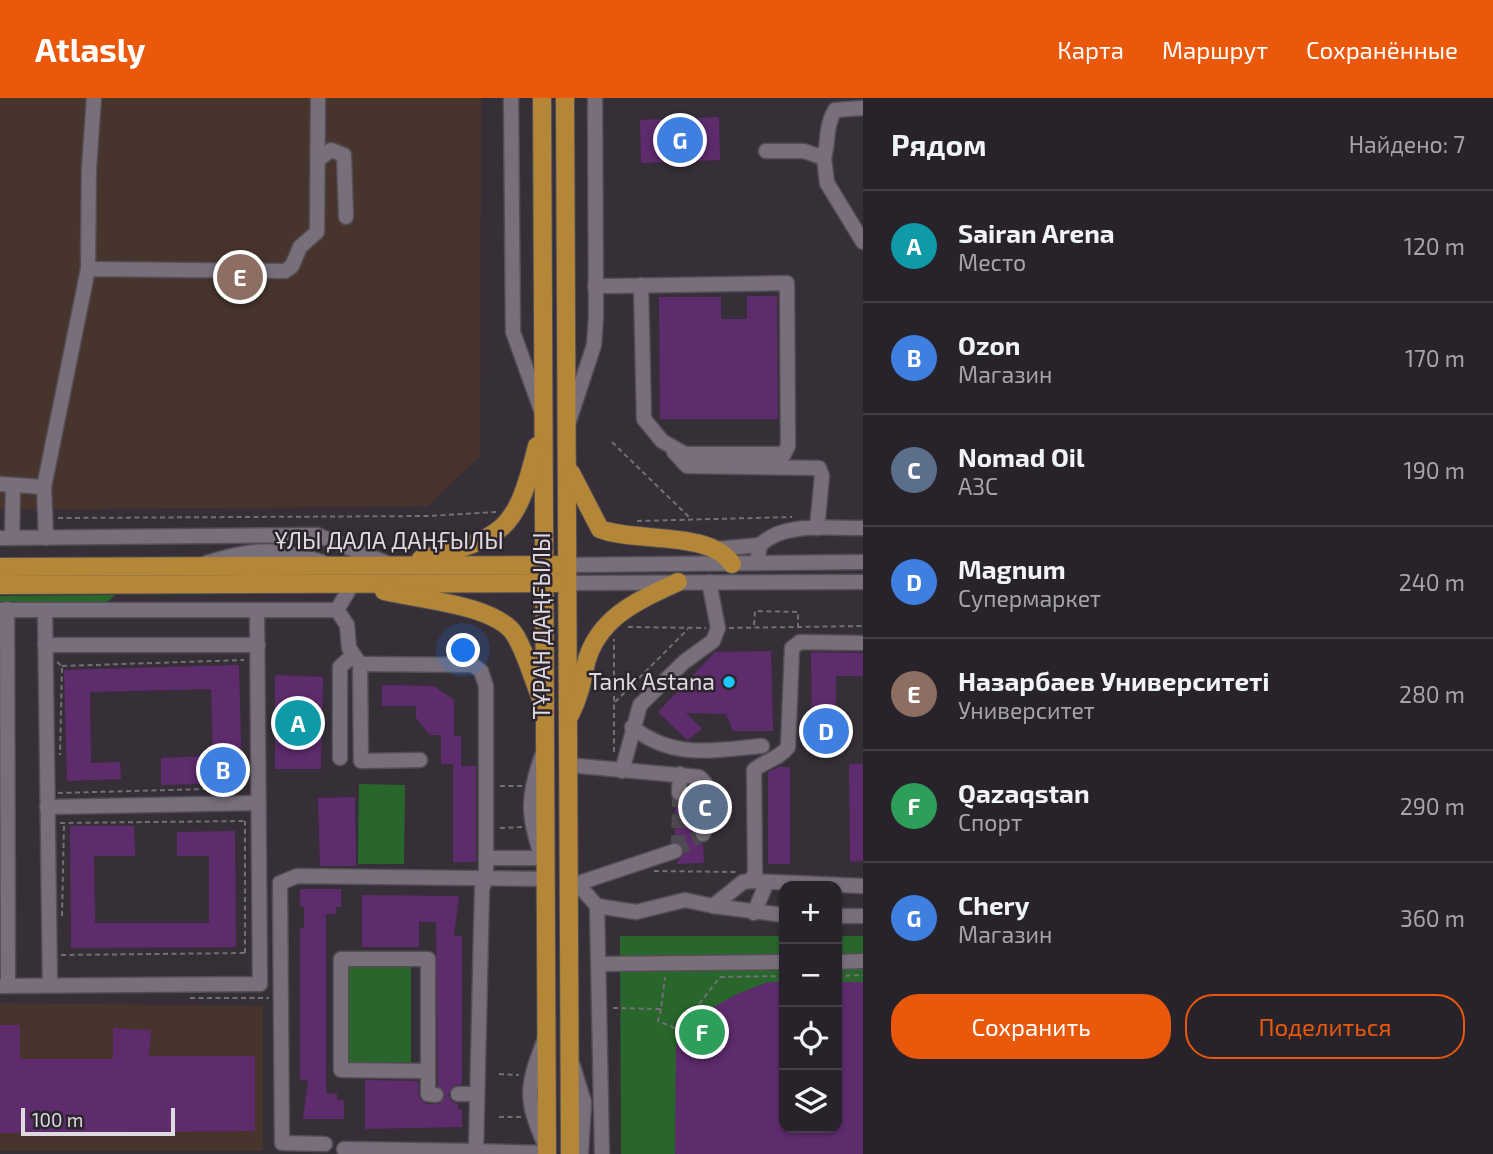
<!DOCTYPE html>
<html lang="ru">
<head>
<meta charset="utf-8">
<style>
	:root { --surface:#28232a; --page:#302b32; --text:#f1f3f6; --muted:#a5a4a8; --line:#444047; --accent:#ea580c }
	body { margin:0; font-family:"Exo 2",sans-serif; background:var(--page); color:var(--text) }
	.controls { position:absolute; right:21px; bottom:21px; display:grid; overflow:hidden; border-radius:14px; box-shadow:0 2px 5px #0004 }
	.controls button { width:63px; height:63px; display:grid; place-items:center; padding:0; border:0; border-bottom:2px solid var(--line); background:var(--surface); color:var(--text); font:35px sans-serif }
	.scale { position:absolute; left:21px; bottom:18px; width:154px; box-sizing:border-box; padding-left:7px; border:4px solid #dedae0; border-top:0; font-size:19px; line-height:24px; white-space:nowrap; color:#dedae0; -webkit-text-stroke:5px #2c252e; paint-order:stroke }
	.you { position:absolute; left:464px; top:553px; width:24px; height:24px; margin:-18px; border:5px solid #fff; border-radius:50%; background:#1a73e8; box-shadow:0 0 0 10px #1a73e833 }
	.badge { display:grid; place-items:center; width:46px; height:46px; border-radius:50%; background:var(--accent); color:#fff; font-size:23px; font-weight:700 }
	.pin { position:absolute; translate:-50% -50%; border:4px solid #fff; box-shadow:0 2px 7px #0006 }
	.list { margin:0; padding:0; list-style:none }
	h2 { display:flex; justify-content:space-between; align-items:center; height:91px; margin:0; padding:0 28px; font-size:30px }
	h2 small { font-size:23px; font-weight:400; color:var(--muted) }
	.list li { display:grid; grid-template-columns:46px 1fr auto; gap:21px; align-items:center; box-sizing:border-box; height:112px; padding:0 28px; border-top:2px solid var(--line) }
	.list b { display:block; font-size:26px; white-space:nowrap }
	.list p { margin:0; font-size:23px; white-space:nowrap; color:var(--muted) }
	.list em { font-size:23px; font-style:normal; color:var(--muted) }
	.actions { display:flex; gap:14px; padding:21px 28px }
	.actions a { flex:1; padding:16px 0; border:2px solid var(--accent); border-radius:28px; text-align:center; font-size:24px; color:var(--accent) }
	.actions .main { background:var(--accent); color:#fff }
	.icon { flex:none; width:38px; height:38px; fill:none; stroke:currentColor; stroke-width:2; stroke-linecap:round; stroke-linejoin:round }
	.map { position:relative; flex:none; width:863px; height:1056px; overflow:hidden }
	header { display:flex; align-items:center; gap:42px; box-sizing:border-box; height:98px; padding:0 35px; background:var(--accent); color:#fff }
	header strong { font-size:33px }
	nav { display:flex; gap:38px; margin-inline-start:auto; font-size:24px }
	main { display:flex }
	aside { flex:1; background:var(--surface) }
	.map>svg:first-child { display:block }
	.education { fill:#47342d }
	.green { fill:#29662c }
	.building { fill:#5e2b6d }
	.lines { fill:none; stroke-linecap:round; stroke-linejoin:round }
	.minor-tunnel { stroke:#4f4951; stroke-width:14; stroke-dasharray:14 7; stroke-linecap:butt }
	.minor-casing { stroke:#534e55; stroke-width:17 }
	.major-casing { stroke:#534e55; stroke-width:20 }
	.path { stroke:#746e76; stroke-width:2; stroke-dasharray:5 3.5; stroke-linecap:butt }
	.minor { stroke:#786f7a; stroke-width:14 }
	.major { stroke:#b48637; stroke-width:18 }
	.poi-dot { fill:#19cafc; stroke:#2c252e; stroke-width:2.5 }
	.labels { text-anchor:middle; stroke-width:5; stroke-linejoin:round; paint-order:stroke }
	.street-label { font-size:23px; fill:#dedae0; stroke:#2c252e }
	.poi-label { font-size:23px; fill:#dedae0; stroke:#2c252e; text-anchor:end }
</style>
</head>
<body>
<header>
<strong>Atlasly</strong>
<nav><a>Карта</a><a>Маршрут</a><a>Сохранённые</a></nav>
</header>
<main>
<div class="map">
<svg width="863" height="1056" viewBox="0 0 863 1056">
	<rect width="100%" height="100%" fill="#362f38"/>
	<g class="education">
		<polygon points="0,0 481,0 480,358 428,408 0,412"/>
		<polygon points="0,905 263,908 263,1053 0,1053"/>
	</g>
	<g class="green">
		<polygon points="115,497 106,505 0,507 0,498"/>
		<polygon points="359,686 405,687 404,766 358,766"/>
		<polygon points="620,838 784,838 784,1030 837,1030 837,838 863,838 863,1056 621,1056"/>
		<polygon points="411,868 411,964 348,964 348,869"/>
	</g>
	<g class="building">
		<polygon points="719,19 720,62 641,65 640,22"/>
		<polygon points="747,198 777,198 778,321 660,321 659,199 721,199 721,221 747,221"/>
		<polygon points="771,553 773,633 733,633 726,616 686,615 702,631 687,642 658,614 715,554"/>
		<polygon points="811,554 863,555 863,578 836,578 836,648 812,648"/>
		<polygon points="239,567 242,685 161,687 161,660 213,658 211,591 90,594 91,665 120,664 121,681 67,683 64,572"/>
		<polygon points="275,577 323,579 321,671 275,671"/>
		<polygon points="382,587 434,588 454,602 454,638 461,638 461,668 476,668 476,764 453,764 453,666 441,666 441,637 430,637 416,620 416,608 382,608"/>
		<polygon points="849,666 863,666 863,763 850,764"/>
		<polygon points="778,669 790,669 790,766 768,766 768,674"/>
		<polygon points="689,695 699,694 700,700 693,737 696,742 703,746 704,765 676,766 684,754 682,746 675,744 675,703 684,703"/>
		<polygon points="355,699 356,768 320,768 318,700"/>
		<polygon points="70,728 134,728 135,758 94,758 95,825 209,825 209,758 177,758 177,734 235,733 236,849 71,850"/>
		<polygon points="300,791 341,791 341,809 336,809 336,816 326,816 326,995 337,996 337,1002 344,1002 344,1021 303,1021 308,982 300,982 300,830 304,830 304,809 300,809"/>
		<polygon points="362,797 459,798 454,838 462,838 462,986 453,988 448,997 453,1004 458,1006 458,1011 462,1011 462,1029 365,1031 365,982 418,983 419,1000 427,1006 439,1006 446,998 438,988 436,824 419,824 419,849 362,849"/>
		<polygon points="768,884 784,884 784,1030 837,1030 837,884 863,884 863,1056 675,1056 676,947 703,915 737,896"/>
		<polygon points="0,927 20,927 20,961 113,961 113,930 151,932 149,958 255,958 255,1033 0,1035"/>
	</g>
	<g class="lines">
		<g class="minor-tunnel">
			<polyline points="678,751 679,695"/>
			<polyline points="675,753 703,736"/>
		</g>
		<defs>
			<g id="minor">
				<polyline points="511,0 513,234 541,312"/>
				<polyline points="766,53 804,53 824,60 827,85 863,144"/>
				<path d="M824,60C829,42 825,29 835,12L863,10"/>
				<polyline points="318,62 331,52 344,57 346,119"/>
				<polyline points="88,171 89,70 94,0"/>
				<polyline points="595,188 613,188 787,185 788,348 784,356 685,356 662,343 644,321 641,187"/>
				<polyline points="569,323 594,247 596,219 595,0"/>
				<polyline points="674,354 687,368 819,370 822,378 817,430"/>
				<polyline points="0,386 44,389"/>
				<polyline points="0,440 317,437 389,466"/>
				<polyline points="12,440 13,387"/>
				<polyline points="46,440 44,389 88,171 285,173 292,168 300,149 317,134 318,0"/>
				<polyline points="716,451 760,447"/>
				<path d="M206,465C253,450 275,449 322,464"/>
				<path d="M757,465L760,447C784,423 832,431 863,430"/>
				<polyline points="567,467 863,464"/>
				<polyline points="567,485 863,484"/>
				<polyline points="7,511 8,887"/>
				<polyline points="0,512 337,512 353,485"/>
				<polyline points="45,512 50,887"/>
				<polyline points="337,512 347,527 349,550 360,566 361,663 420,662"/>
				<polyline points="45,547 258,547"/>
				<polyline points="360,566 473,567 481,573 486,588 486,780 482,791 476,1053 547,1055"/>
				<path d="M632,629C674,662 713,652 762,648"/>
				<path d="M543,655C526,701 528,717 543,763"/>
				<polyline points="340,660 340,569 352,558"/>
				<path d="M568,667L699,679C716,692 711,719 703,736"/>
				<polyline points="622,673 640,607 684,564 713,543 718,530 709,484"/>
				<polyline points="679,695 680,676"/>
				<polyline points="47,709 257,705"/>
				<polyline points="486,760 546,760"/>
				<polyline points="751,783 863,788"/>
				<polyline points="568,788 583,792 597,808 602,1056"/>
				<polyline points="570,788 675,753"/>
				<path d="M597,808L636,814L685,802L713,808L743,784L751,783L755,774L754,672C766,662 779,661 788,649L792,550L800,544L863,545"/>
				<polyline points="713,808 784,817"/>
				<polyline points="754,815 767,784"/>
				<polyline points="837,818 863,818"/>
				<polyline points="837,864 863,863"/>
				<polyline points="600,866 784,864"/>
				<polyline points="0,888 260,886 257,513"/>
				<path d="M544,943C526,990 525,1001 545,1047"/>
				<polyline points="573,968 584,1004 581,1056"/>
				<polyline points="428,973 341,972 341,861 428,861 428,996 436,997"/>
				<polyline points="458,996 477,996"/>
				<polyline points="325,1046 282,1045 280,785 297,778 546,781"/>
				<polyline points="344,1051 476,1053 474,1056"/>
			</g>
			<g id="major">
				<polyline points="542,0 547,1056"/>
				<polyline points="565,0 570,1056"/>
				<path d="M571,375L600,431C636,445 710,432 732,466"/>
				<path d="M421,461C505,440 516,433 537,348"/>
				<polyline points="0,469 556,467"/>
				<polyline points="0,487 556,485"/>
				<path d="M384,493C418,501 497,507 515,537C527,557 533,582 542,603"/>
				<path d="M570,617C579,600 582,584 586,565C598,519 639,502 678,484"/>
			</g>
		</defs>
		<use href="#minor" class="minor-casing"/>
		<use href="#major" class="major-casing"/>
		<g class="path">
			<polyline points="612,344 691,421"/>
			<polyline points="58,420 429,418 496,414"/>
			<polyline points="637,423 792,419"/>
			<polyline points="754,527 755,513 798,514 798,528"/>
			<polyline points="628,529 706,530"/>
			<polyline points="729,530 863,528"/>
			<polyline points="57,564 62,568 60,657"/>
			<polyline points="62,568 244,562"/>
			<polyline points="615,604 688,531"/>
			<polyline points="614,654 614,541"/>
			<polyline points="500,688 522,688"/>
			<polyline points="58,695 245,690"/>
			<polyline points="60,725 246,723"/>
			<polyline points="500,730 522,729"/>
			<polyline points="654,773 736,774"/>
			<polyline points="62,818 64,726"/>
			<polyline points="245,855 245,723"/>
			<polyline points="61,857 245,855"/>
			<polyline points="837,878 863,877"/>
			<polyline points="190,900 269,900"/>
			<polyline points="613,910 661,911 665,879"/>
			<polyline points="661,911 658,923 679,932 720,879 784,878"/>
			<polyline points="499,976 519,977"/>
			<polyline points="499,1019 522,1019"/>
		</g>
		<use href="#minor" class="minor"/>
		<use href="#major" class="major"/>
	</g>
	<circle class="poi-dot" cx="729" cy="584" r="7"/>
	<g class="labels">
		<g class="street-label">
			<text x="389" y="451">ҰЛЫ ДАЛА ДАҢҒЫЛЫ</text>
			<text transform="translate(542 528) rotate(-90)" y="8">ТҰРАН ДАҢҒЫЛЫ</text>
		</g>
		<g class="poi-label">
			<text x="715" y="592">Tank Astana</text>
		</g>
	</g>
</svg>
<div class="controls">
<button>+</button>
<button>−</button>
<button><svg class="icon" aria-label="locate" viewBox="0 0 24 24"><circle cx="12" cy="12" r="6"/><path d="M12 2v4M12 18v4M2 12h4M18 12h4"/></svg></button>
<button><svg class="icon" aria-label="layers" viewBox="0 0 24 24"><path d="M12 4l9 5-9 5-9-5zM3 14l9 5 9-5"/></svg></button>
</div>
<div class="scale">100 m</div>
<div class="you"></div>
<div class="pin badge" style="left:298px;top:625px;background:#0f9aa8">A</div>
<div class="pin badge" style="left:223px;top:672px;background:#3f7fe0">B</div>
<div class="pin badge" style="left:705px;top:709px;background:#5c6f8a">C</div>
<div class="pin badge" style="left:826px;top:633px;background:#3f7fe0">D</div>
<div class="pin badge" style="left:240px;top:179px;background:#8d6e63">E</div>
<div class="pin badge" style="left:702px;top:934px;background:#2e9e5b">F</div>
<div class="pin badge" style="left:680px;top:42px;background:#3f7fe0">G</div>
</div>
<aside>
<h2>Рядом<small>Найдено: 7</small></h2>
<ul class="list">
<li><span class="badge" style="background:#0f9aa8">A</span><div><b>Sairan Arena</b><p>Место</p></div><em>120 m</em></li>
<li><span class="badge" style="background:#3f7fe0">B</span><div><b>Ozon</b><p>Магазин</p></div><em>170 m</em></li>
<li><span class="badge" style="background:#5c6f8a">C</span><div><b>Nomad Oil</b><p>АЗС</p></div><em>190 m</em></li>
<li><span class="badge" style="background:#3f7fe0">D</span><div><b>Magnum</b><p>Супермаркет</p></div><em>240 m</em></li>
<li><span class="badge" style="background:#8d6e63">E</span><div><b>Назарбаев Университеті</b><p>Университет</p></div><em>280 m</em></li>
<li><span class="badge" style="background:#2e9e5b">F</span><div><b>Qazaqstan</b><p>Спорт</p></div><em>290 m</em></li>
<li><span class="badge" style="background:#3f7fe0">G</span><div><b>Chery</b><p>Магазин</p></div><em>360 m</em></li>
</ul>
<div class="actions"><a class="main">Сохранить</a><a>Поделиться</a></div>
</aside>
</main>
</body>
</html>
